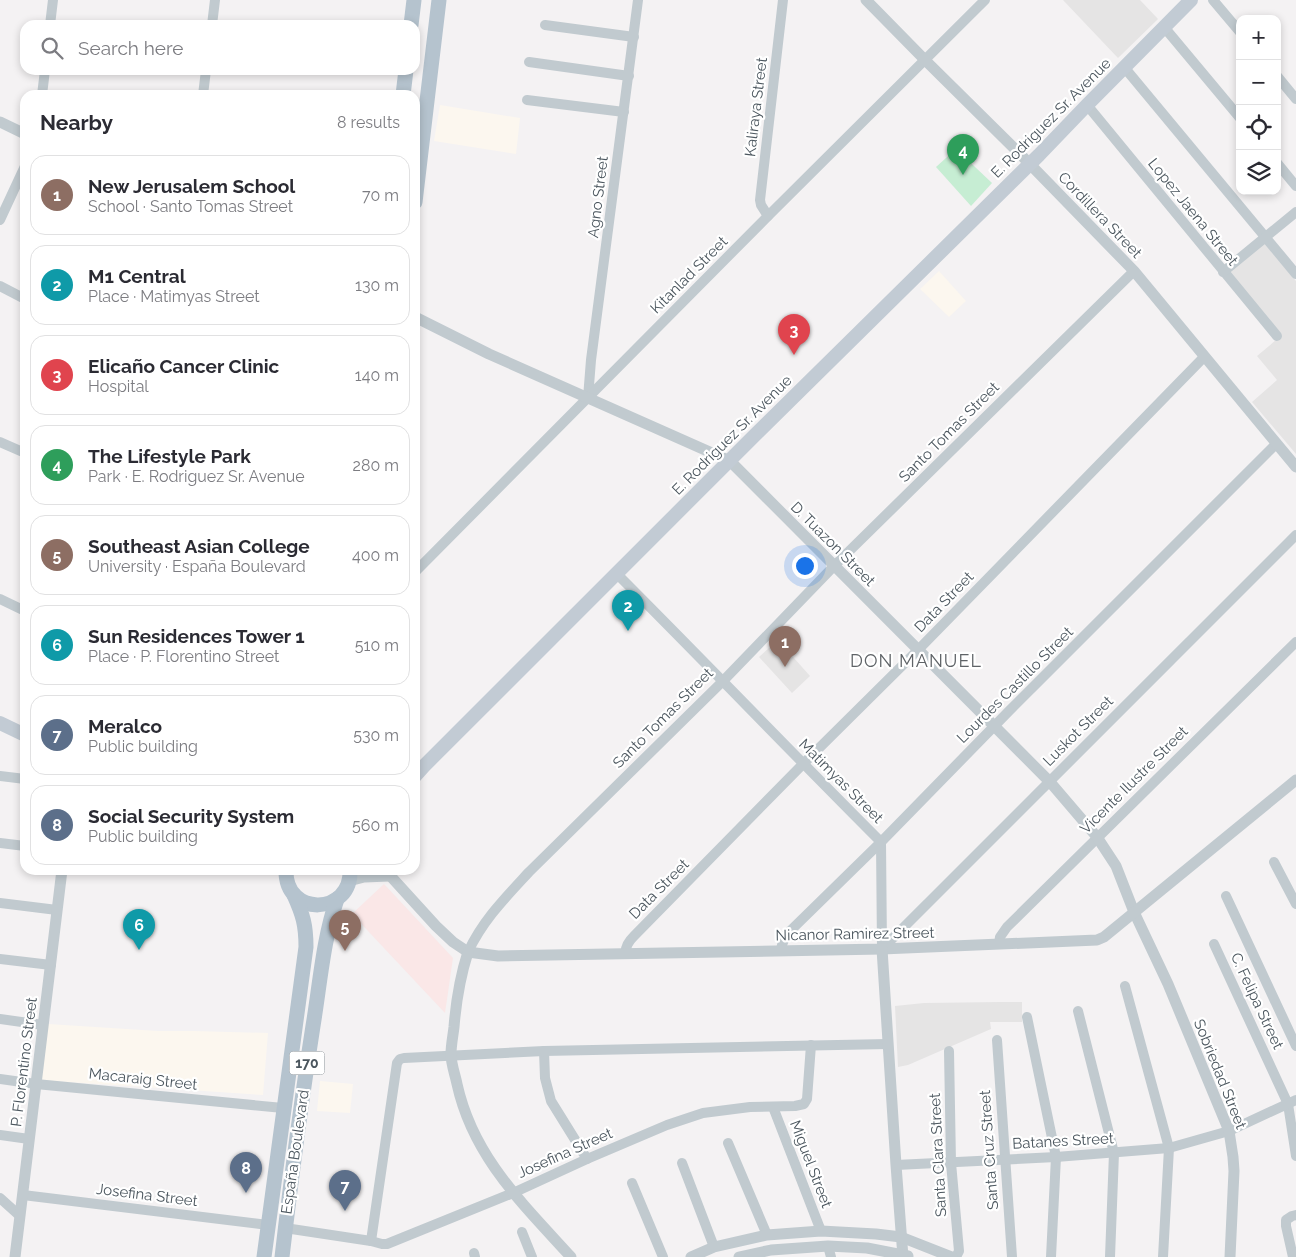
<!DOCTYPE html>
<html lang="en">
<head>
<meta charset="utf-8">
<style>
	:root { --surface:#fff; --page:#f7f7f7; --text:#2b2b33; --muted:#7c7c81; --line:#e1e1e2; --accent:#1a73e8 }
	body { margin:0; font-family:Raleway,sans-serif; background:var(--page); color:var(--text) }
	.controls { position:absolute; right:15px; top:15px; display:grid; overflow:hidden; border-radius:10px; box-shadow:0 2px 8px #0003 }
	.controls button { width:45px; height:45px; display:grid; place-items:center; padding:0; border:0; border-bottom:1px solid var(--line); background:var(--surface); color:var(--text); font:25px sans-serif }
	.you { position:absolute; left:804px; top:565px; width:18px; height:18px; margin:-12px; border:4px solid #fff; border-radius:50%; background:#1a73e8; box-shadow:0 0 0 8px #1a73e833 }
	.badge { display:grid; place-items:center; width:32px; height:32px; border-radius:50%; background:var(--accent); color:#fff; font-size:16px; font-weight:700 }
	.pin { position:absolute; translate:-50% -41px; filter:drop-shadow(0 1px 2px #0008) }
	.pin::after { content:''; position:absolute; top:26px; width:18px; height:15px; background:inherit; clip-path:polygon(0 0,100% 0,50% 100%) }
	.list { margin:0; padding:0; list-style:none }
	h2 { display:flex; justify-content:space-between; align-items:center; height:65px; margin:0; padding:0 20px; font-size:21px }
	h2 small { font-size:16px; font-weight:400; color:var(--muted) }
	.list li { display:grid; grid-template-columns:32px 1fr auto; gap:15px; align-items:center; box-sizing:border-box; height:80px; margin:0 10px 10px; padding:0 10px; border:1px solid var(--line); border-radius:15px }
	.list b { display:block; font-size:19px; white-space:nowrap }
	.list p { margin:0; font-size:16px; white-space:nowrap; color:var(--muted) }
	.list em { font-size:16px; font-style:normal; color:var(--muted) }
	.icon { flex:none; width:28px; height:28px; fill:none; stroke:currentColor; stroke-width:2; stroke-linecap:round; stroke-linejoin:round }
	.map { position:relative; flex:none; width:1296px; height:1257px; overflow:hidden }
	.search { position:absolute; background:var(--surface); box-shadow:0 2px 8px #0003; left:20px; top:20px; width:400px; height:55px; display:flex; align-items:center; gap:12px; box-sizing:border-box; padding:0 18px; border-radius:15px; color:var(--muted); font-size:19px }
	.panel { position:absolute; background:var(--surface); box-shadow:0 2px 8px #0003; left:20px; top:90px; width:400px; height:785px; border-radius:15px }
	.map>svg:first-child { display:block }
	.commercial { fill:#fcf7ef }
	.education { fill:#e5e4e4 }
	.medical { fill:#fae7e7 }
	.green { fill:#c6edd3 }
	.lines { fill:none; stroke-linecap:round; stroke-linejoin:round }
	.minor { stroke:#c1cacf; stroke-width:10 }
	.tertiary { stroke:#c1cacf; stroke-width:11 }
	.secondary { stroke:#c2cbd4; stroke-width:14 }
	.primary { stroke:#b5c3ce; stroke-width:15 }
	.labels { text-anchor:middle; stroke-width:4.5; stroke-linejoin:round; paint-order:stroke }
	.shield { fill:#fff; stroke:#81898e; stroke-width:1 }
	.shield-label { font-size:14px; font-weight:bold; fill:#4b565e }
	.street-label { font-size:15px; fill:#4b565e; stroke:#fff }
	.quarter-label { font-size:18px; letter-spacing:1px; fill:#5f6367; stroke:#fff }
</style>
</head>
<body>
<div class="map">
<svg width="1296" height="1257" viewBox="0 0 1296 1257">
	<rect width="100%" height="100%" fill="#f4f2f3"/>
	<g class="commercial">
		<polygon points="440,105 520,118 516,154 434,141"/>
		<polygon points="939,271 966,301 949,317 920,289"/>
		<polygon points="48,1024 158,1031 194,1031 268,1033 263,1095 39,1080"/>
		<polygon points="320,1081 353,1084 350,1113 317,1111"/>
	</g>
	<g class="education">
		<polygon points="1063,0 1140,0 1158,19 1118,58"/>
		<polygon points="1264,243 1296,281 1296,454 1252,402 1277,380 1257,356 1282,335 1229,272"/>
		<polygon points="778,640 810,676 792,693 759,657"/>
		<polygon points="1000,1002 1022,1002 1022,1022 990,1022 991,1029 908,1065 898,1067 895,1006 924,1003"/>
	</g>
	<polygon class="medical" points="384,884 453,958 445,1013 352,914"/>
	<polygon class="green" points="956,149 992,183 971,206 936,167"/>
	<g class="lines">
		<g class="minor">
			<polyline points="1213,0 1240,32"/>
			<polyline points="50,25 53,0"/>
			<polyline points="212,25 215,0"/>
			<polyline points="545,25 634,37"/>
			<polyline points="1164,27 1240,118"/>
			<polyline points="529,62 629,76"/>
			<polyline points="1124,67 1296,274"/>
			<polyline points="1277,76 1296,99"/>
			<polyline points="42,95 45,70"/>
			<polyline points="203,95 206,70"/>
			<polyline points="527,100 624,112"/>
			<polyline points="1087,105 1277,336"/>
			<polyline points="1277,163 1296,186"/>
			<polyline points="768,216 761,205 760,200 783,0"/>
			<polyline points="0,220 25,166"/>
			<polyline points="1223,272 1296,212"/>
			<polyline points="0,286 25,299"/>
			<polyline points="588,398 591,360 638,0"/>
			<polyline points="0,442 25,453"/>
			<polyline points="415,572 768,216 985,0"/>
			<path d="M616,573C705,662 792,753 881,842L882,949"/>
			<polyline points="0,599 25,611"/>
			<polyline points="0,776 25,779"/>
			<polyline points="0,843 25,846"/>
			<polyline points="1274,862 1296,904"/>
			<polyline points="1226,896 1296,1046"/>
			<polyline points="0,903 57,910"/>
			<polyline points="999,944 1000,937 1007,927 1296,642"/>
			<polyline points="1214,944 1288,1104 1296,1156"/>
			<polyline points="882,949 1296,535"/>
			<polyline points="781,950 782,945 786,935 881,842 1009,711 1276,444"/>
			<path d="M468,952C483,920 505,898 529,872L723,681L834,566L1134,271"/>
			<path d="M625,954C626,946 628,942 634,936L803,764L918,650L1204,357"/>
			<polyline points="0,959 51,965"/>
			<polyline points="1125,986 1169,1148 1163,1257"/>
			<polyline points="1078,1011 1114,1153 1110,1257"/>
			<polyline points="1027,1017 1056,1157 1051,1257"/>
			<polyline points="0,1019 43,1025"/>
			<polyline points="997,1040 1012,1257"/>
			<polyline points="544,1051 545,1078 551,1101 587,1159"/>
			<polyline points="949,1051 951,1163 959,1251 956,1257"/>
			<polyline points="0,1079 36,1084 283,1108"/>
			<polyline points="773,1107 821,1231"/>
			<polyline points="0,1135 29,1139"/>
			<polyline points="728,1143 767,1235"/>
			<polyline points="682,1163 714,1247"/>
			<polyline points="896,1165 1056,1157 1169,1148 1229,1131 1296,1100"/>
			<polyline points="632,1183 663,1257"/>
			<polyline points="23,1195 268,1225"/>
			<polyline points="0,1198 20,1216"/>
			<polyline points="285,1228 371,1241 382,1244 387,1244 513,1193 587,1159 667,1125 703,1113 750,1107 795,1106 804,1104 807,1099 811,1045"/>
			<polyline points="522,1232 532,1257"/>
			<polyline points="371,1241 397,1063 400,1059 404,1058 544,1051 888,1044"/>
			<polyline points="828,1246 831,1257"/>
			<polyline points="474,1253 475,1257"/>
			<polyline points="1293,1257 1286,1226 1286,1220 1292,1216 1296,1215"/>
		</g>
		<g class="tertiary">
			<polyline points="866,0 925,60 1018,152 1134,271 1296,467"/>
			<polyline points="0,122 25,134"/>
			<polyline points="415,317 489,354 730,461 1050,782 1097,837 1116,866 1134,912 1168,984 1229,1131 1233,1157 1234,1171 1230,1257"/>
			<polyline points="385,870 436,926 453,942 468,952 498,956 882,949 1097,940 1104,937 1296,780"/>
			<polyline points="349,881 364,877 389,876"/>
			<polyline points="882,949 896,1165 903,1257"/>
			<path d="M468,952C460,977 456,1002 454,1027C453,1036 451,1045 451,1054C451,1064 455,1074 457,1084C473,1157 523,1204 571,1257"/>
			<polyline points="15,1257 62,870"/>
			<polyline points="691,1257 714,1247 767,1235 821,1231 876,1234 901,1237 952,1257"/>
			<polyline points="739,1257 771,1250 828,1246 867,1248 908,1256"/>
		</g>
		<g class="secondary">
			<polyline points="0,723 25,735"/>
			<polyline points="415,776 424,766 754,436 1039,155 1087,105 1191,0"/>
		</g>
		<g class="primary">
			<polyline points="411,25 414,0"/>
			<polyline points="403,95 406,70"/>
			<polyline points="415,202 439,0"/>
			<path d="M286,870C285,918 352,915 350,870"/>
			<path d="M264,1257L306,947C306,925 303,915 294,895"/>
			<path d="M282,1257C291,1180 301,1103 313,1026C320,984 323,940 337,899"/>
		</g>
	</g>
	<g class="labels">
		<rect class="shield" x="289.5" y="1051.5" width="35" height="23" rx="4"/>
		<g class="shield-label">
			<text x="307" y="1068">170</text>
		</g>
		<g class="street-label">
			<text transform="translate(756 107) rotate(-83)" y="5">Kaliraya Street</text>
			<text transform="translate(1051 118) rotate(-45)" y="5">E. Rodriguez Sr. Avenue</text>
			<text transform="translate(598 197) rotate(-83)" y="5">Agno Street</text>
			<text transform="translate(1193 212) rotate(51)" y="5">Lopez Jaena Street</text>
			<text transform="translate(1100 215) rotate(46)" y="5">Cordillera Street</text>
			<text transform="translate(689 275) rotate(-45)" y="5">Kitanlad Street</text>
			<text transform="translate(949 432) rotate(-45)" y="5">Santo Tomas Street</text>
			<text transform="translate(732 435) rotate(-45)" y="5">E. Rodriguez Sr. Avenue</text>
			<text transform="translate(833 544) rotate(45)" y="5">D. Tuazon Street</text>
			<text transform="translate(944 602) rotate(-46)" y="5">Data Street</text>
			<text transform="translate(1015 685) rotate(-45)" y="5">Lourdes Castillo Street</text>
			<text transform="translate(663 718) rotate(-45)" y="5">Santo Tomas Street</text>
			<text transform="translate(1078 731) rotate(-45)" y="5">Luskot Street</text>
			<text transform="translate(1134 780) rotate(-45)" y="5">Vicente Ilustre Street</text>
			<text transform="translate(841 781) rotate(45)" y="5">Matimyas Street</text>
			<text transform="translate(659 889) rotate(-45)" y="5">Data Street</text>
			<text transform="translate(855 934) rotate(-1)" y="5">Nicanor Ramirez Street</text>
			<text transform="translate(1257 1001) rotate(65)" y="5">C. Felipa Street</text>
			<text transform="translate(24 1062) rotate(-83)" y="5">P. Florentino Street</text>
			<text transform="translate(1220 1074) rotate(68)" y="5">Sobriedad Street</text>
			<text transform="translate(143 1079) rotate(6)" y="5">Macaraig Street</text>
			<text transform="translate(1063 1141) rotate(-3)" y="5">Batanes Street</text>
			<text transform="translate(989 1150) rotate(-94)" y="5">Santa Cruz Street</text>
			<text transform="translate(295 1152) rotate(-82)" y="5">España Boulevard</text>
			<text transform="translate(565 1153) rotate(-24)" y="5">Josefina Street</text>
			<text transform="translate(938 1155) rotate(-93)" y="5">Santa Clara Street</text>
			<text transform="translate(811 1164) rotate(69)" y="5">Miguel Street</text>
			<text transform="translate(147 1195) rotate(7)" y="5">Josefina Street</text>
		</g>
		<g class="quarter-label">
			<text x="916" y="667">DON MANUEL</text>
		</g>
	</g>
</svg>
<div class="controls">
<button>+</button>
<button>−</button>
<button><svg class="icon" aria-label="locate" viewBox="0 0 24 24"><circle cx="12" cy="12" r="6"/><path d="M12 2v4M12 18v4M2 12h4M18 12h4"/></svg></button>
<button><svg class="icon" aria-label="layers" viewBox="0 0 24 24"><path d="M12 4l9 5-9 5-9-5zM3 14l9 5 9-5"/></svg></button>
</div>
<div class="you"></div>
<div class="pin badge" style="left:785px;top:667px;background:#8d6e63">1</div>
<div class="pin badge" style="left:628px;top:631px;background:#0f9aa8">2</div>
<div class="pin badge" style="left:794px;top:355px;background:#e0444e">3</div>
<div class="pin badge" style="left:963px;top:175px;background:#2e9e5b">4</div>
<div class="pin badge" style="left:345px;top:951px;background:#8d6e63">5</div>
<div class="pin badge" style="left:139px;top:950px;background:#0f9aa8">6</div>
<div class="pin badge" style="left:345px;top:1211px;background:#5c6f8a">7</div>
<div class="pin badge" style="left:246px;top:1193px;background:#5c6f8a">8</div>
<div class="search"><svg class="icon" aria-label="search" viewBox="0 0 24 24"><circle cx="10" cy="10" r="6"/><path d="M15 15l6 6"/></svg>Search here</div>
<section class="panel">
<h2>Nearby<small>8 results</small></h2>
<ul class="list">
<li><span class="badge" style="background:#8d6e63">1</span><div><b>New Jerusalem School</b><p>School · Santo Tomas Street</p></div><em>70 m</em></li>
<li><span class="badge" style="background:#0f9aa8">2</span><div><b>M1 Central</b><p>Place · Matimyas Street</p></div><em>130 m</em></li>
<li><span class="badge" style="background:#e0444e">3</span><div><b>Elicaño Cancer Clinic</b><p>Hospital</p></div><em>140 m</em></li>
<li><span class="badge" style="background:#2e9e5b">4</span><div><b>The Lifestyle Park</b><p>Park · E. Rodriguez Sr. Avenue</p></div><em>280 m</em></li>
<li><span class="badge" style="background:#8d6e63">5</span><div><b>Southeast Asian College</b><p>University · España Boulevard</p></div><em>400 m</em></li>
<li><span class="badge" style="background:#0f9aa8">6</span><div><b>Sun Residences Tower 1</b><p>Place · P. Florentino Street</p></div><em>510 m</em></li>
<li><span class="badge" style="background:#5c6f8a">7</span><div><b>Meralco</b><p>Public building</p></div><em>530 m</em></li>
<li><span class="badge" style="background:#5c6f8a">8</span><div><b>Social Security System</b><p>Public building</p></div><em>560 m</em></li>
</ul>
</section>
</div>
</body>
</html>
